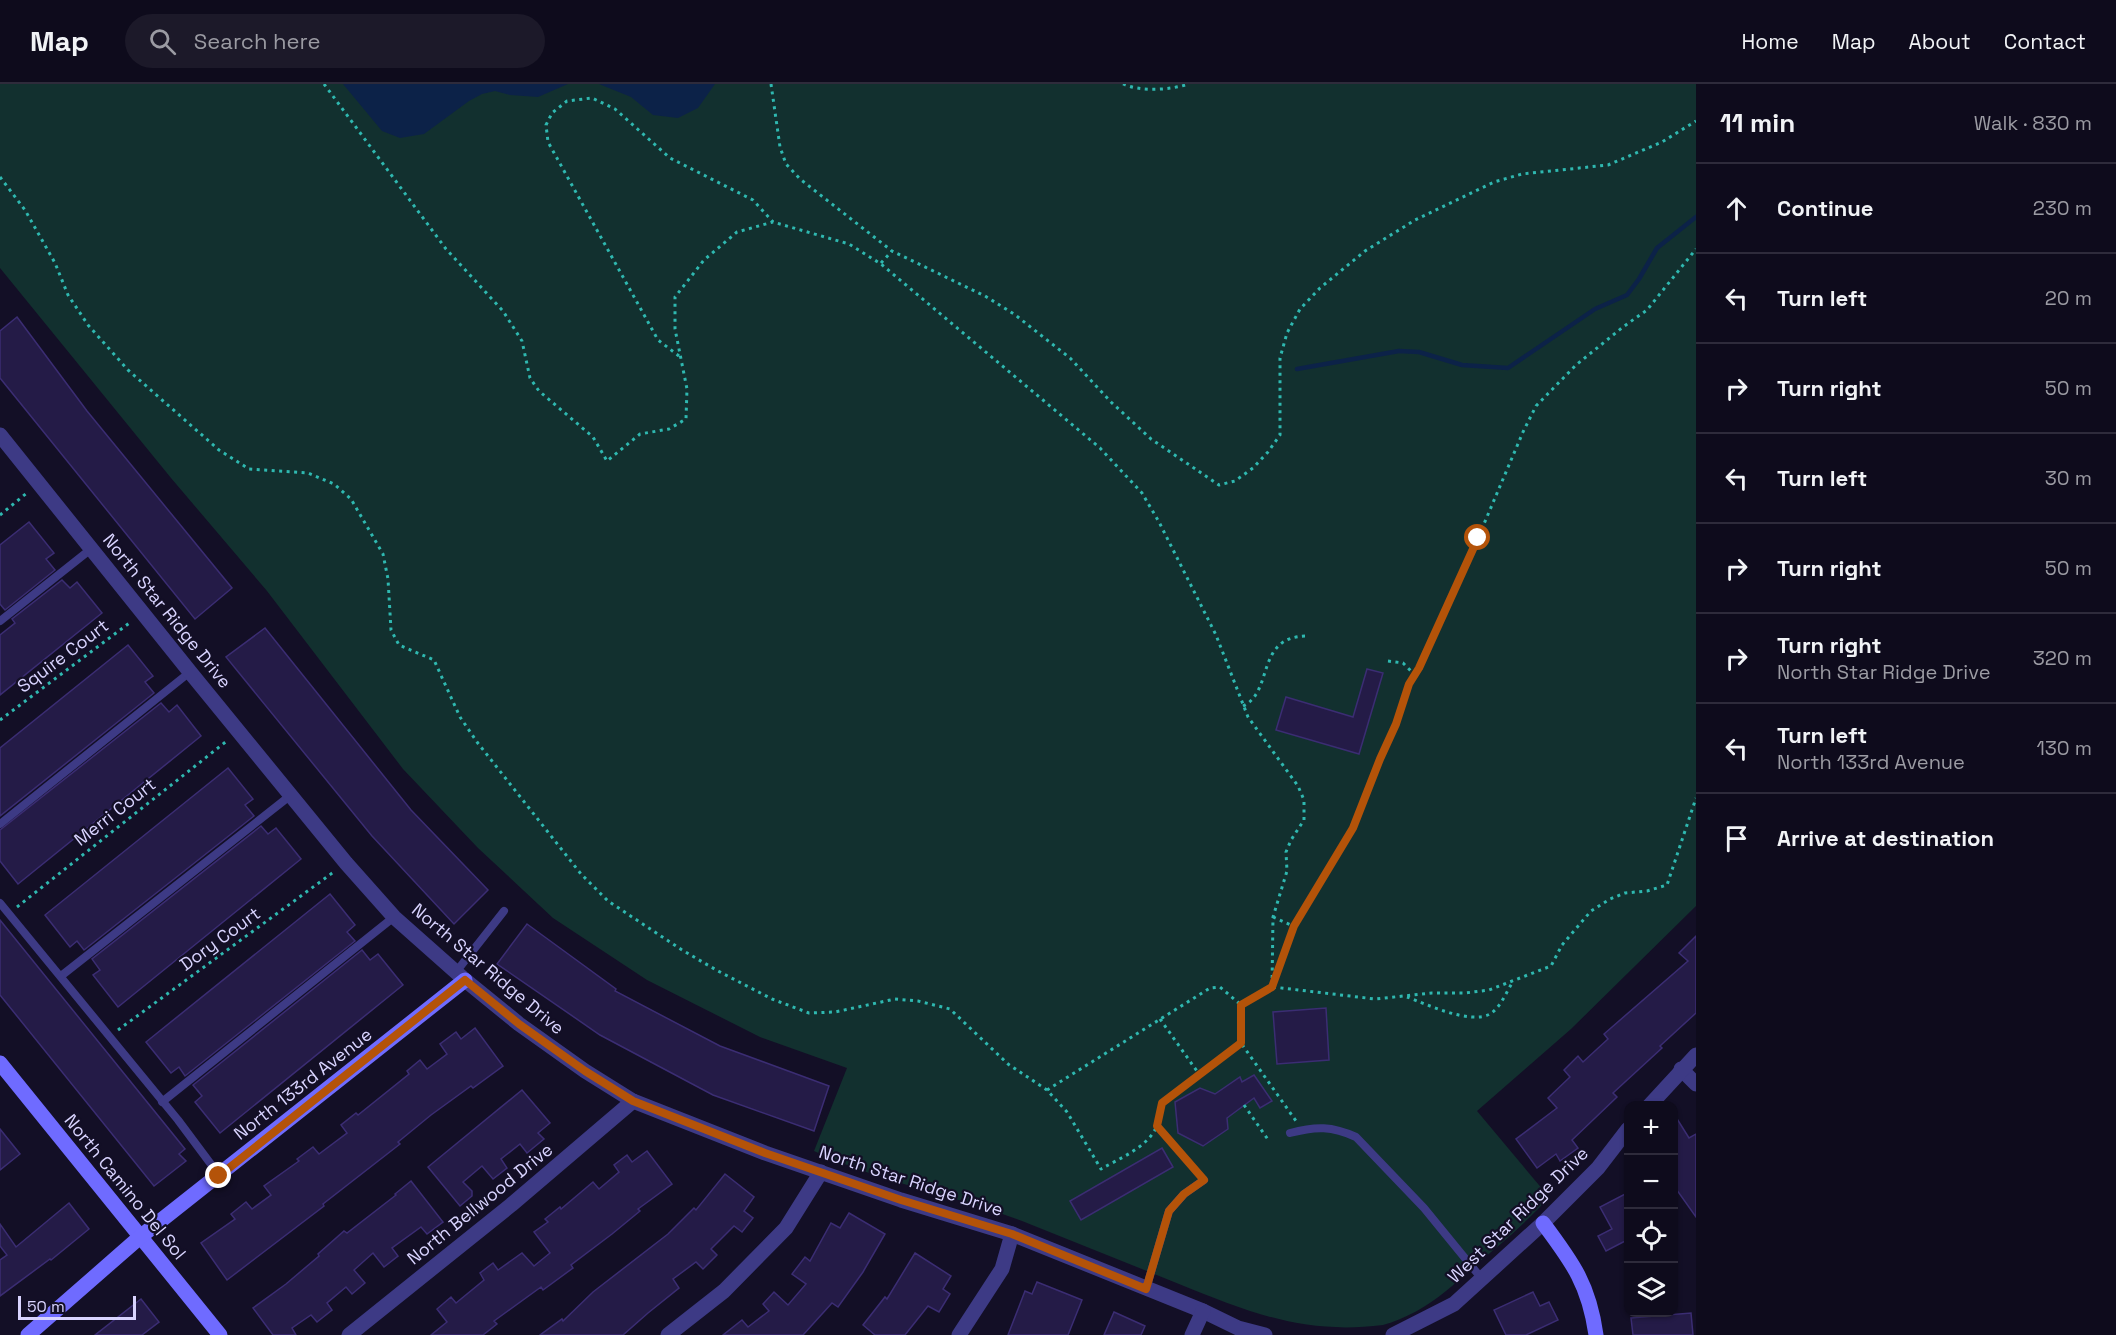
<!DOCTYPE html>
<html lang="en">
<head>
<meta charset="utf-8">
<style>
	:root { --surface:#0e0b1c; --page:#1c1929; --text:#f1f3f6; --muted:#9b9ba3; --line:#2e2b3b }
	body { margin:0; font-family:"Space Grotesk",sans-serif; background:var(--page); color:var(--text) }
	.controls { position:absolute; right:18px; bottom:18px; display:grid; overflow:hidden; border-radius:12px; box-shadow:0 2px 4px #0004 }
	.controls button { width:54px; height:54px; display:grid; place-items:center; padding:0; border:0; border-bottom:2px solid var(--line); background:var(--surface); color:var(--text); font:30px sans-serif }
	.scale { position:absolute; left:18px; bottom:15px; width:118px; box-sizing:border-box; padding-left:6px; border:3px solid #d9d4ff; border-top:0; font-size:16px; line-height:21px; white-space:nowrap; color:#d9d4ff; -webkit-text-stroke:4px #130f26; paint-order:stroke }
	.stop { position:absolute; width:18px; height:18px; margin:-14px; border:4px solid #b45309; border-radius:50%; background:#fff }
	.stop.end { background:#b45309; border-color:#fff; box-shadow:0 2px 6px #0008 }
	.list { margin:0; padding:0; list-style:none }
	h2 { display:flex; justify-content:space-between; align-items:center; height:78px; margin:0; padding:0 24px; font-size:26px }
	h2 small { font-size:20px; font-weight:400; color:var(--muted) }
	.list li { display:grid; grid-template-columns:39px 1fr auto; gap:18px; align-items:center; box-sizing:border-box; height:90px; padding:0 24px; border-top:2px solid var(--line) }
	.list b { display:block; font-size:22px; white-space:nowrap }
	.list p { margin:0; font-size:20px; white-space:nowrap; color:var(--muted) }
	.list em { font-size:20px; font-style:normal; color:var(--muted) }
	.icon { flex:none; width:33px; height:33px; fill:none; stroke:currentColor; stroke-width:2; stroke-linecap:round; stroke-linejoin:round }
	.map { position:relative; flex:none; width:1696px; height:1251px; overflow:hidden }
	header { display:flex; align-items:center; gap:36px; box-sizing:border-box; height:84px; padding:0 30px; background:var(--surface); border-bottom:2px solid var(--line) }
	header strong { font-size:28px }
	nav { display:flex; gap:33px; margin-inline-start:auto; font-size:21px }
	.search { width:420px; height:54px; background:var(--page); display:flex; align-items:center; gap:15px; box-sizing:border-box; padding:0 21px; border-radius:33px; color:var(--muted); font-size:22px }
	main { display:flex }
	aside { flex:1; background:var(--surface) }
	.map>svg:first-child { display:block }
	.green { fill:#12302f }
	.water { fill:#0c2248 }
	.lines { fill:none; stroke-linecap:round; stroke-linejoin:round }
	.stream { stroke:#0c2248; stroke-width:4.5 }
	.building { fill:#241b47; stroke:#3b2d73; stroke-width:1.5 }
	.path { stroke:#2fb8b0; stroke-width:3; stroke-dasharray:3 4.5; stroke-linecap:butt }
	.lane { stroke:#3d3a85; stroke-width:8 }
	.street { stroke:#3d3a85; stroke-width:15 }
	.secondary { stroke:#6f6bff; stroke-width:15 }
	.route { stroke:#b45309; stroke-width:8 }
	.labels { text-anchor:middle; stroke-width:4.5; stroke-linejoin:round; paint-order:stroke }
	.street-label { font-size:18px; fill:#d9d4ff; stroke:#130f26 }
</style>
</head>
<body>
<header>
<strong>Map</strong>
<div class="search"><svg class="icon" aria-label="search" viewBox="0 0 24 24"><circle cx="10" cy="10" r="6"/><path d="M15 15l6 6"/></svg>Search here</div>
<nav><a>Home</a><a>Map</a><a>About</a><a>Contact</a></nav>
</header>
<main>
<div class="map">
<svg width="1696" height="1251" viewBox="0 0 1696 1251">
	<rect width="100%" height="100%" fill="#130f26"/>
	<path class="green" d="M0,0H1696V822L1571,945L1477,1027L1549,1113C1526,1139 1500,1161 1473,1183C1463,1190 1456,1200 1446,1207C1428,1222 1405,1235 1383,1241C1303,1251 1249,1228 1179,1200C1130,1180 1081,1161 1032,1141C961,1112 884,1100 814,1067L847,984L760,953L647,896L553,834L478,764L403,685L267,507L171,394L0,184Z"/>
	<g class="water">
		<polygon points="343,0 568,0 538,13 510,11 495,7 482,10 469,17 424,50 400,54 382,47"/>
		<polygon points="599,0 715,0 698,24 678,34 653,31 631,13"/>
	</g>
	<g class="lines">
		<polyline class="stream" points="1297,285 1399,267 1419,268 1462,281 1508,284 1595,225 1627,211 1639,195 1657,164 1696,133"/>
	</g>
	<g class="building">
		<polygon points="17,233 87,327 232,504 195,535 0,294 0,247"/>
		<polygon points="29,438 54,469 46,475 55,486 5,526 0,520 0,461"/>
		<polygon points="62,496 70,504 77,498 102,529 0,611 0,551 15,539 12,535"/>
		<polygon points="265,544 411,726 488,806 454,840 372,752 226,573"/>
		<polygon points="128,561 153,592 145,598 154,609 0,732 0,664"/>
		<polygon points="1367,585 1383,589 1359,670 1276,646 1286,613 1353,633"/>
		<polygon points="161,619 169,628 177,621 201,652 18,800 0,777 0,746"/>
		<polygon points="228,684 253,715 245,721 254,732 84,866 77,857 70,863 45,831"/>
		<polygon points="261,742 268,750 276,744 301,775 118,923 93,891 100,886 92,875"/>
		<polygon points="330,810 355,841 347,848 355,857 185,992 179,983 171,989 146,958"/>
		<polygon points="0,836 185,1065 179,1070 186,1077 154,1102 0,911"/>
		<polygon points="527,840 616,905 615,907 720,962 829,1002 814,1047 713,1011 600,951 497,880"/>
		<polygon points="1696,852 1696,929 1660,962 1662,964 1613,1009 1617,1013 1572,1056 1578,1064 1560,1077 1556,1070 1537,1084 1516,1055 1557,1024 1548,1014 1570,993 1564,986 1578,972 1583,978 1608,955 1604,950 1688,877 1679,869"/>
		<polygon points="362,866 370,876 378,870 403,901 220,1049 195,1018 202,1012 193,1001"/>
		<polygon points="1326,924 1329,976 1277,980 1273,928"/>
		<polygon points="475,944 503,982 473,1004 471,1002 431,1031 398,1058 400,1060 323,1120 324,1122 227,1196 201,1159 235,1135 231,1130 246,1118 252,1125 271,1111 264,1102 299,1077 297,1075 313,1063 319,1070 347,1049 341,1041 356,1029 358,1031 409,990 407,987 420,976 427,985 447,970 440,960 456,948 461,955"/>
		<polygon points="1254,991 1272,1017 1260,1024 1254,1014 1227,1034 1228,1045 1203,1062 1178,1049 1175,1018 1200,1004 1215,1010 1240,993 1242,998"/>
		<polygon points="522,1006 550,1039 538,1049 544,1055 527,1069 520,1060 501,1075 507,1084 493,1095 482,1082 463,1098 472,1107 472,1112 460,1122 428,1083"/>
		<polygon points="1674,1030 1689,1054 1696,1050 1696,1133 1674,1102"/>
		<polygon points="0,1045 20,1070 0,1086"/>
		<polygon points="1162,1064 1173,1083 1081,1136 1070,1117"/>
		<polygon points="647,1067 672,1100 638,1125 640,1127 612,1150 571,1181 573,1184 543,1206 541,1203 494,1237 497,1240 483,1251 431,1251 447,1238 437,1225 451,1213 456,1219 484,1196 480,1189 493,1179 498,1186 522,1169 534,1182 550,1169 534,1148 548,1138 545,1135 560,1123 561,1125 593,1098 599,1105 619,1088 614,1081 627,1071 632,1078"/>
		<polygon points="725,1090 754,1113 744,1127 753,1134 742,1148 734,1142 711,1165 717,1171 703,1185 696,1178 673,1195 679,1204 648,1229 623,1251 540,1251 562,1235 563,1237 593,1208 668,1150 694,1124 696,1126"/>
		<polygon points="411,1097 443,1138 427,1150 421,1143 392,1164 398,1172 384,1183 373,1169 354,1186 365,1199 352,1210 346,1203 327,1219 332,1226 317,1238 311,1231 292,1244 296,1251 273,1251 253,1224 286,1200 319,1172 318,1170 344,1147 347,1149 396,1111 395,1110"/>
		<polygon points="1629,1108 1629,1155 1606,1167 1598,1152 1612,1145 1600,1123"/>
		<polygon points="69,1119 89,1145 51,1176 50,1175 0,1212 0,1176 7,1171 0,1162 0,1140 16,1163"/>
		<polygon points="849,1129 885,1150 863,1188 838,1223 832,1219 803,1251 723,1251 742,1236 748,1243 769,1227 763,1220 774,1208 788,1221 806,1200 792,1190 805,1173 810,1177 831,1139 840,1144"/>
		<polygon points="915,1169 951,1192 943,1205 950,1210 939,1228 928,1222 905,1251 875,1251 863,1241 885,1213 887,1215"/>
		<polygon points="1037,1198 1082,1216 1068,1251 1008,1251 1025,1207 1032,1210"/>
		<polygon points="1533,1208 1540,1222 1549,1218 1558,1236 1526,1251 1506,1251 1494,1226"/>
		<polygon points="141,1215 159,1238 142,1251 95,1251"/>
		<polygon points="1114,1228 1145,1242 1141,1251 1104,1251"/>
		<polygon points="1691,1229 1693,1251 1633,1251 1631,1234"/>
	</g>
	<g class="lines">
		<g class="path">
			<polyline points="324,0 446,165 503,227 522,257 530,294 539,307 593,353 607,377 640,350 669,345 686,335 687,305 675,245 675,213 704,176 737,148 773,138 849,160 881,180 1100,364 1142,409 1159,438 1216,551 1248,633 1298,702 1304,716 1304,736 1291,756 1286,768 1287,787 1273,833 1272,902"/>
			<polyline points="771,0 780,63 786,80 800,95 892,167 985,212 1014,230 1070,274 1111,318 1151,355 1219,401 1235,397 1253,384 1268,368 1280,351 1280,274 1287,249 1300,225 1320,204 1365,167 1415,136 1494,98 1522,90 1608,81 1662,58 1696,37"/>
			<path d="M1123,0C1141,8 1170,6 1189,0"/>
			<path d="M0,93L25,126L55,179L68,211L88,241L128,286L219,366L249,385L308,389L334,400L351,415L383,470L388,495L391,546L399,561L434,576L460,633L477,658L581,790L608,817L682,866L718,887L772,915L809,929L835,928L895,915L918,917L950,925L1008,980L1047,1006L1067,1028L1101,1085C1120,1074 1147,1064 1157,1042C1160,1036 1160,1026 1162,1019L1241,959"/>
			<polyline points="881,179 892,167"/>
			<polyline points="679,272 658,256 548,58 546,41 552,29 567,17 592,14 615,25 670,74 753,116 773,138"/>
			<polyline points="0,431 28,408"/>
			<polyline points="1388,577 1403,579 1415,591"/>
			<path d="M1243,622C1274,608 1255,553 1306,552"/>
			<polyline points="0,636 132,537"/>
			<polyline points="17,823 228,656"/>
			<polyline points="1273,833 1293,842"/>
			<polyline points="1273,903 1375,915 1432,909 1465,909 1489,906 1551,882 1562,861 1591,827 1610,815 1625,809 1647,807 1667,801 1696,714"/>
			<path d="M1407,913C1426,920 1470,941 1490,930C1500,924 1506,909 1512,899"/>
			<polyline points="1241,921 1272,902 1294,842 1353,744 1380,675 1396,640 1409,600 1430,560 1478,454 1523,348 1536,322 1576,281 1623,243 1647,226 1696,165"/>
			<polyline points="1160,935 1199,990"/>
			<polyline points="118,946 335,787"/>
			<polyline points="1047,1006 1210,904 1220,903 1241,921 1241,959 1296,1037"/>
			<polyline points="1244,1021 1269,1057"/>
			<polyline points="1157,1042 1198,1088"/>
		</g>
		<g class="lane">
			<polyline points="0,537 91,465"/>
			<polyline points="0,740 190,588"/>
			<polyline points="0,819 178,1036 219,1091"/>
			<polyline points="456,888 504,827"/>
			<polyline points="61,892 291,711"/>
			<polyline points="162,1018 394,833"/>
			<path d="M1290,1049C1316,1042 1332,1042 1356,1053L1424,1124L1482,1195"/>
			<polyline points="1146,1205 1169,1127 1184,1110 1204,1096"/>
		</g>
		<g class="street">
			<polyline points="0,351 190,588 346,779 394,833 465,896 519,940 585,987 633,1017 765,1069 901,1116 1012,1150 1203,1227 1238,1244 1265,1251"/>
			<polyline points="1681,985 1696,1000"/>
			<polyline points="1649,1022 1696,971"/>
			<polyline points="349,1251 511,1121 633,1017"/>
			<polyline points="668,1251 724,1207 786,1144 821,1088"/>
			<polyline points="959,1251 1002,1185 1012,1150"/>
			<polyline points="1192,1251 1203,1227"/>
			<polyline points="1393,1251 1454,1220 1543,1139 1598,1084 1628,1045"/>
		</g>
		<g class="secondary">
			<polyline points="0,979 220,1251"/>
			<path d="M1543,1139C1573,1179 1589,1201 1596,1251"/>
			<polyline points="28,1251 140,1153 465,896"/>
		</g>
	</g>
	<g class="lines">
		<polyline class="route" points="219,1092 465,896 519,940 585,987 633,1017 765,1069 901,1116 1012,1150 1146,1205 1169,1127 1184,1110 1204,1096 1157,1042 1162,1019 1241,959 1241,921 1272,903 1294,842 1353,744 1380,675 1396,640 1409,600 1419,584 1478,454"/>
	</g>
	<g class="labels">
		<g class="street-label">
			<text transform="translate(167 527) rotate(51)" y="6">North Star Ridge Drive</text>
			<text transform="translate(63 572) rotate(-37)" y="6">Squire Court</text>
			<text transform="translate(115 728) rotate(-38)" y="6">Merri Court</text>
			<text transform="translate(220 855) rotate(-36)" y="6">Dory Court</text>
			<text transform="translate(488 885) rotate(40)" y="6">North Star Ridge Drive</text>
			<text transform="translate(303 1000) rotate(-38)" y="6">North 133rd Avenue</text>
			<text transform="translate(911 1097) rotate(18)" y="6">North Star Ridge Drive</text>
			<text transform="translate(125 1103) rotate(51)" y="6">North Camino Del Sol</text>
			<text transform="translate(480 1120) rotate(-39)" y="6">North Bellwood Drive</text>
			<text transform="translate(1518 1131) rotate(-44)" y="6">West Star Ridge Drive</text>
		</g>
	</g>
</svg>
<div class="controls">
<button>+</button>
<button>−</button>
<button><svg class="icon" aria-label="locate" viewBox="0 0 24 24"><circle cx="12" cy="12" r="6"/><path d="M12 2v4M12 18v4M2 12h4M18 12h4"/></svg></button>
<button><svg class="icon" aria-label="layers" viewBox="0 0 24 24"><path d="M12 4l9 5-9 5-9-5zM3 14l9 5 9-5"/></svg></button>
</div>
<div class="scale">50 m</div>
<div class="stop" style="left:1478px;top:454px"></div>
<div class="stop end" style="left:219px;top:1092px"></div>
</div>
<aside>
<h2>11 min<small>Walk · 830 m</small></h2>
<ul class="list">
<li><svg class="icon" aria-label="ahead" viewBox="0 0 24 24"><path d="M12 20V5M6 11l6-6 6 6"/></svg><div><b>Continue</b></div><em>230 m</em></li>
<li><svg class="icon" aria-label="left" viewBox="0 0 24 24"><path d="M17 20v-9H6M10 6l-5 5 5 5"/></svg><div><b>Turn left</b></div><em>20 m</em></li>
<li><svg class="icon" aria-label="right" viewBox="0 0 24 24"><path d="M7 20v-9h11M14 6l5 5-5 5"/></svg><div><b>Turn right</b></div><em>50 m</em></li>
<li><svg class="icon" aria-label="left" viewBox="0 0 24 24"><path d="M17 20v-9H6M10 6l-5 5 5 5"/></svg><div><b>Turn left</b></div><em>30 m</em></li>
<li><svg class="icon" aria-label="right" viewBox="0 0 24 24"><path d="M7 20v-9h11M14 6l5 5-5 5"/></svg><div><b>Turn right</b></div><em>50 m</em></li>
<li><svg class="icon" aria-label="right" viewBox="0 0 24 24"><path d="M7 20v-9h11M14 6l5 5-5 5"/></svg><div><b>Turn right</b><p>North Star Ridge Drive</p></div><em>320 m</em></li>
<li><svg class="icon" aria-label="left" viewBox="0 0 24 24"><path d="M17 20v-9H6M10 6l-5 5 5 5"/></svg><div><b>Turn left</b><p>North 133rd Avenue</p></div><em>130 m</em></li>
<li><svg class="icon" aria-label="arrive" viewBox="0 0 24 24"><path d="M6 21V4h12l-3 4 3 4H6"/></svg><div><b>Arrive at destination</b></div></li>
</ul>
</aside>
</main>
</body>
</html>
